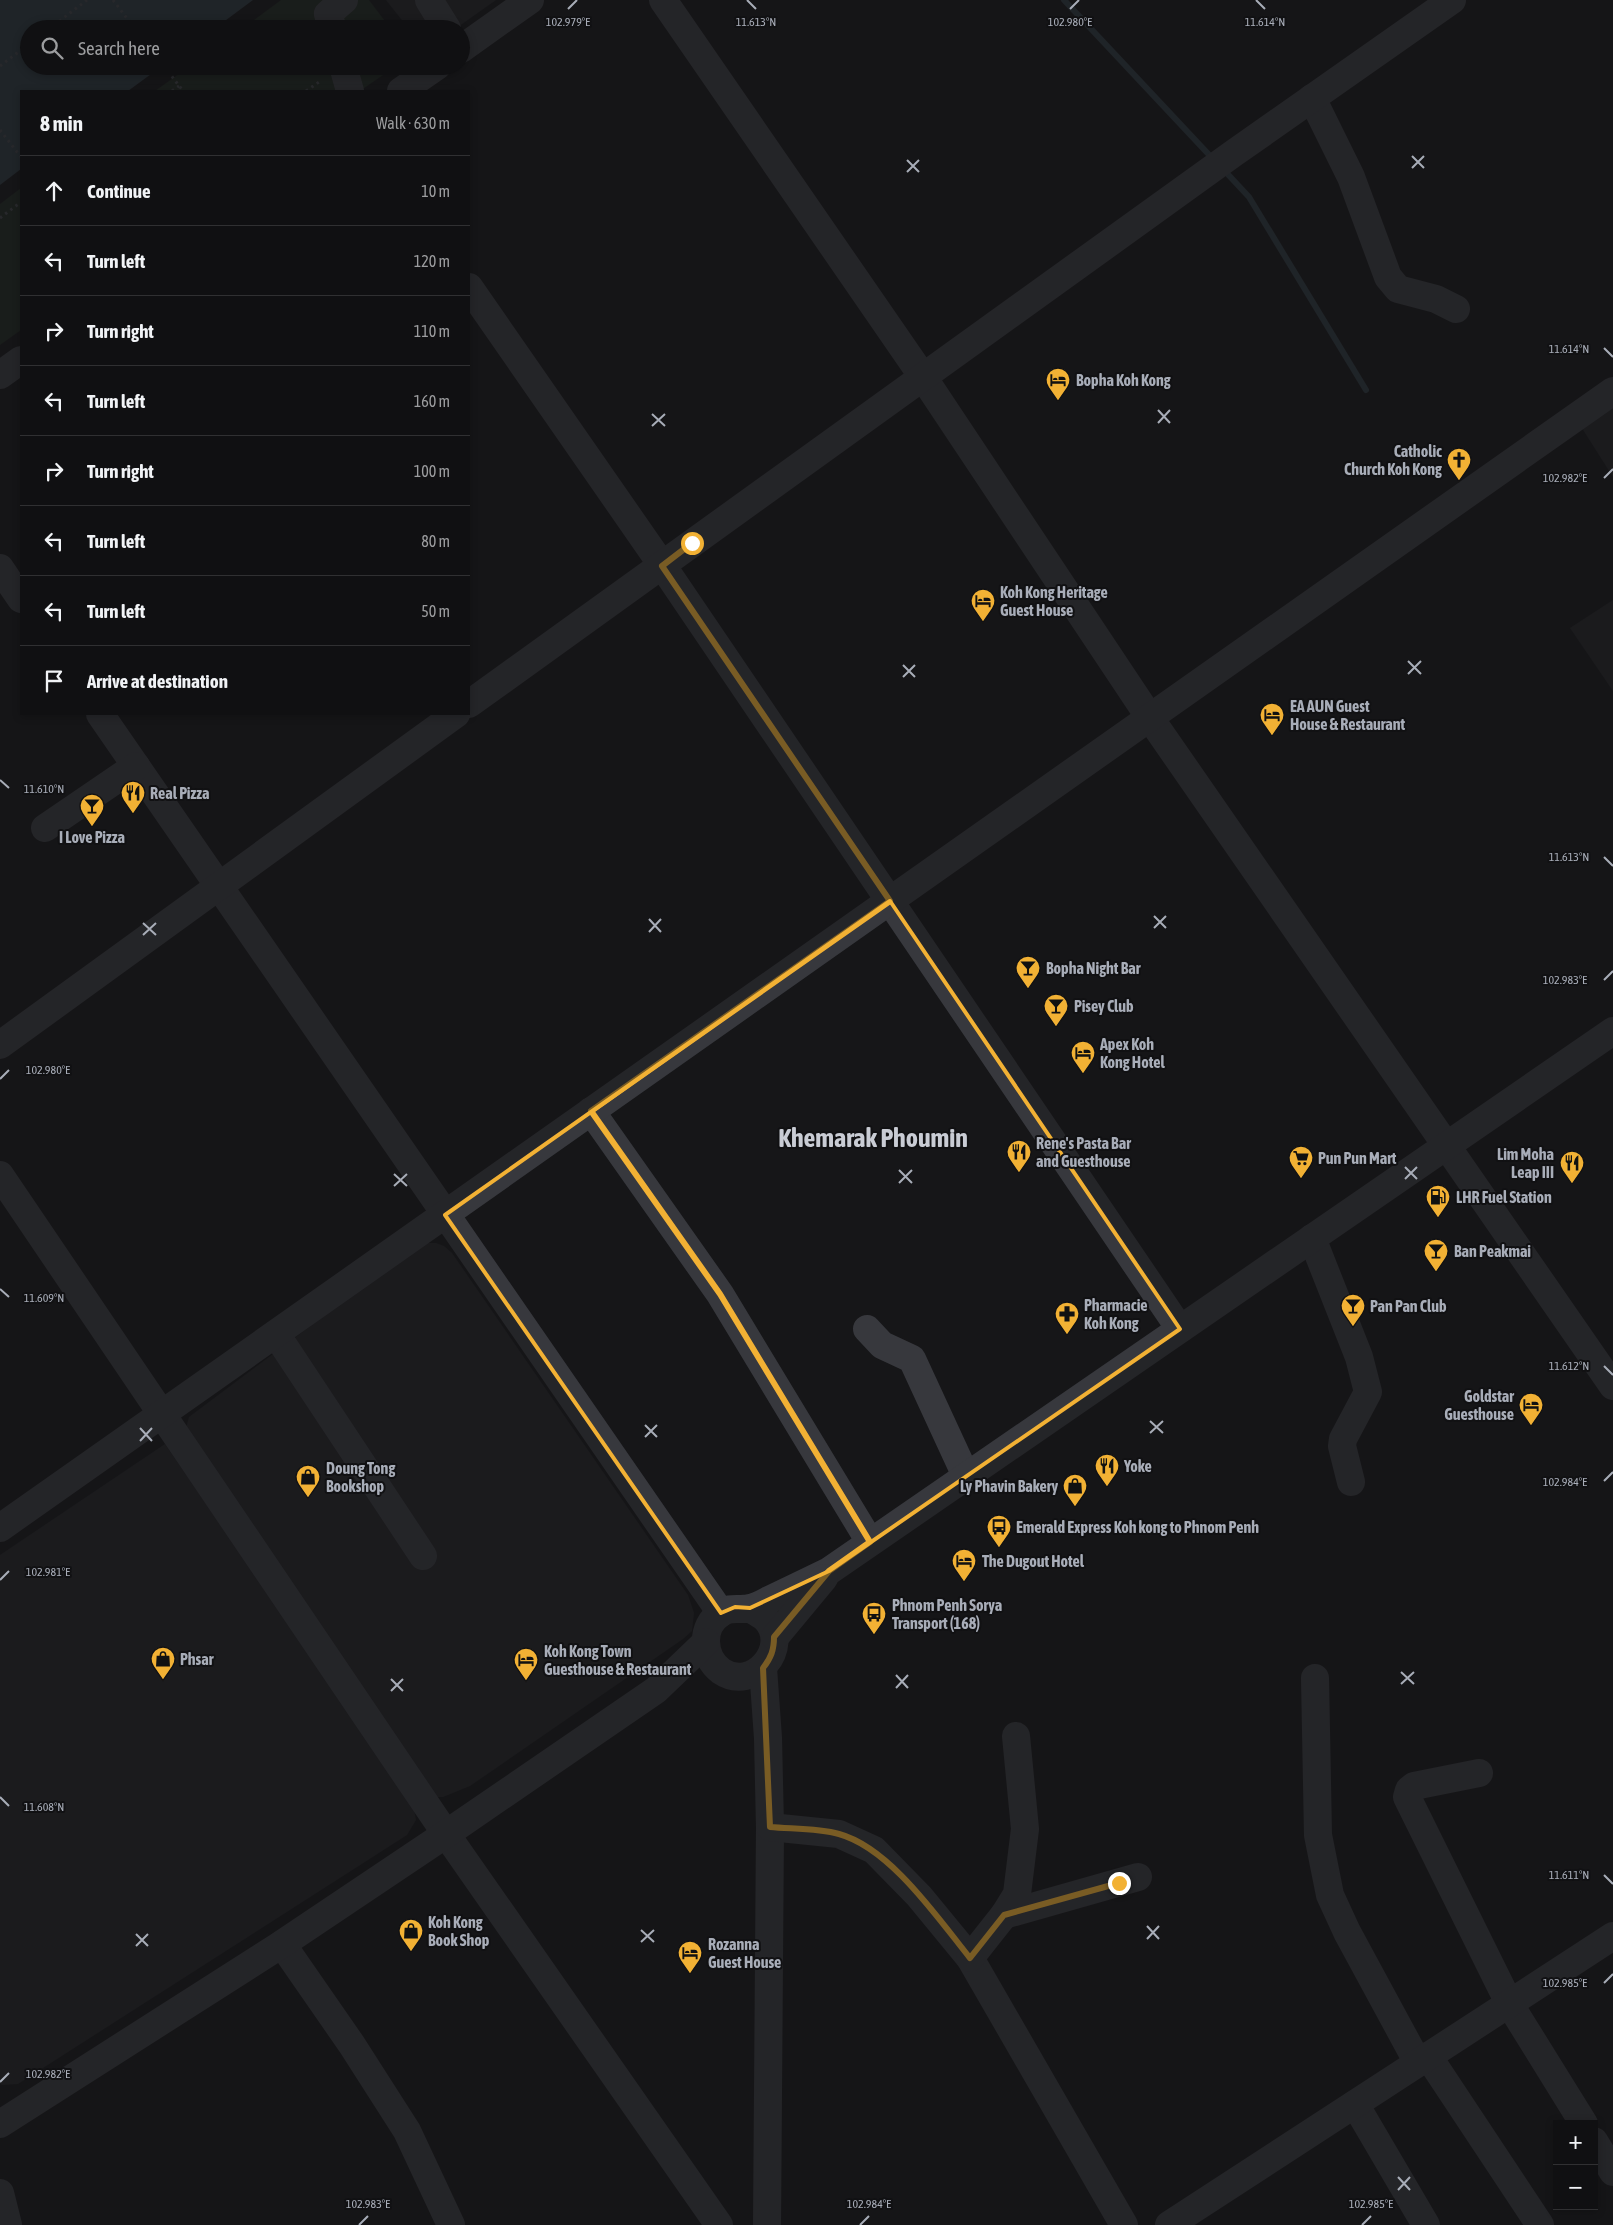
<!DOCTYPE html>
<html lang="en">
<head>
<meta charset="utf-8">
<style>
	:root { --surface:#101012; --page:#1e1e20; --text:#f1f3f6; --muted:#9c9d9f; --line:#303032 }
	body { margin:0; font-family:"Asap Condensed",sans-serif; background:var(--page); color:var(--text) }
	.controls { position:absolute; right:15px; bottom:15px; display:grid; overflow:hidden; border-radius:0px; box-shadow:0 2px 8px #0003 }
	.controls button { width:45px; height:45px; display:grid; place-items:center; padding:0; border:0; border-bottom:1px solid var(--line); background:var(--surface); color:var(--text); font:25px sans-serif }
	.stop { position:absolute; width:15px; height:15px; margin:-11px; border:4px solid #f2b134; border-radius:50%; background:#fff }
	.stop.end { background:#f2b134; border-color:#fff; box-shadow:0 1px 5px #0008 }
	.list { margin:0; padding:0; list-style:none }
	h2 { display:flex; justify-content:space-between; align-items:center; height:65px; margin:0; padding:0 20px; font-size:21px }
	h2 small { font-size:16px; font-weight:400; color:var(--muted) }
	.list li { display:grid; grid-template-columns:32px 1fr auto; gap:15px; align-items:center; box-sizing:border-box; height:70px; padding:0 20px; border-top:1px solid var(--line) }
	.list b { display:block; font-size:19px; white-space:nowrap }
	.list em { font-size:16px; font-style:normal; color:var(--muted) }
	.icon { flex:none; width:28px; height:28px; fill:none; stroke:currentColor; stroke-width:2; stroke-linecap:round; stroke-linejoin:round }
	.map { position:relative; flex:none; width:1613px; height:2225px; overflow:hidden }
	.search { position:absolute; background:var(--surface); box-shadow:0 2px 8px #0003; left:20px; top:20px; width:450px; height:55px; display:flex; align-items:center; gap:12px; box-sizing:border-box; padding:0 18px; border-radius:28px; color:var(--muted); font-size:19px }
	.panel { position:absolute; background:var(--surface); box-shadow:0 2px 8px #0003; left:20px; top:90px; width:450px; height:625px; border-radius:0px }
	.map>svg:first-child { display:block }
	.built { fill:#222225 }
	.green { fill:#1e261f }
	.water { fill:#2c353c }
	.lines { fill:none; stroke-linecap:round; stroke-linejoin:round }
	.stream { stroke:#2c353c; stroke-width:6 }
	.path { stroke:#3d3f44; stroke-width:3; stroke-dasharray:2.5 4; stroke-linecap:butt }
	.minor { stroke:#37383d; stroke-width:28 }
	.route { stroke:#f2b134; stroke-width:6 }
	.marked { fill:none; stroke:#f2b134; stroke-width:4; stroke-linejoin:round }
	.ticks { fill:none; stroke:#a8adb8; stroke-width:2 }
	.labels { text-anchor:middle; stroke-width:4; stroke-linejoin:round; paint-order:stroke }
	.poi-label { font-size:16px; font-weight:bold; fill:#a8adb8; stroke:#111113; text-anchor:start }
	.town-label { font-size:26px; font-weight:bold; fill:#c9ccd4; stroke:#111113 }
	.ticks-label { font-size:12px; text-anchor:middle; fill:#a8adb8; stroke:#111113; stroke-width:4; stroke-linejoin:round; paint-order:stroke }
</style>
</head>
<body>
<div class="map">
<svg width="1613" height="2225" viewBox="0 0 1613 2225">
	<rect width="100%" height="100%" fill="#161618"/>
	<g class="built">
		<polygon points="386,0 496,0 455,29 409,29"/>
		<polygon points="1613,402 1613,477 1580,425"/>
		<polygon points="1613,600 1613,691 1570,628"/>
		<polygon points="427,1243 436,1243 444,1246 452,1253 688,1595 694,1613 692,1631 683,1639 470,1786 443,1797 436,1797 186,1428 189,1417 405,1255"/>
		<polygon points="165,1444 413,1804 416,1820 407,1835 18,2084 2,2085 0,2084 0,1555"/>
	</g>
	<g class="green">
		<polygon points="281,0 369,0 391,29 242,29"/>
		<polygon points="190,66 396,66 360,91 155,91"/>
		<polygon points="21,188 21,330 0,345 0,204"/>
	</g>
	<polygon class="water" points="0,0 253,0 214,29 29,29 29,66 162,66 128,91 21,91 21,169 0,185"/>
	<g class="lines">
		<g class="stream">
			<polyline points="1064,0 1213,159"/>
			<polyline points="1222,168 1249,197 1366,390"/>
		</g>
		<g class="path">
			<polyline points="113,0 135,29"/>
			<polyline points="49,29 87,0"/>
			<polyline points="0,66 29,44"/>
			<polyline points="164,66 183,91"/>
			<polyline points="172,91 179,86"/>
			<polyline points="306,91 322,80"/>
			<polyline points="0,130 21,157"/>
			<polyline points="0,218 21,202"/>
		</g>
		<g class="minor">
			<polyline points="429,0 447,29"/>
			<polyline points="663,0 923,377 1150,718 1613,1386"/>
			<polyline points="333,29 328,14 344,0"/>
			<polyline points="461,49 530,0"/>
			<polyline points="343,66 350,91"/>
			<polyline points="401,91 437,66"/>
			<polyline points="1312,98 1351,177 1388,277 1398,289 1436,299 1456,309"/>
			<polyline points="469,287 662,565 1180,1329"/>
			<polyline points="0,375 21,360"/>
			<polyline points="0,568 21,599"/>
			<polyline points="469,704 1234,153 1452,0"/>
			<polyline points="100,714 721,1613"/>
			<polyline points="45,828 136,766"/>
			<polyline points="0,1045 456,714"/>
			<polyline points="591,1111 720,1294 870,1542"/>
			<polyline points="0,1175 446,1834 719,2225"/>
			<polyline points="1312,1238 1359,1357 1368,1392 1343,1439 1342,1446 1351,1482"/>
			<polyline points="867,1329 882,1345 912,1359 966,1476"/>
			<polyline points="276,1334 423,1556"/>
			<polyline points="0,1528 1613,391"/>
			<path d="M750,1608C755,1612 762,1615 766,1619C792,1647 753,1693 721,1671C702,1657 700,1626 721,1613C731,1606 740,1611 750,1608C757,1607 765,1602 771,1599C790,1590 810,1580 829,1571L1613,1031"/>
			<polyline points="775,1637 824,1578"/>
			<polyline points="763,1668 768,1738 770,1827 767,2225"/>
			<polyline points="1315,1678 1318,1835 1330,1895 1347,1932 1418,2063"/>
			<polyline points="1479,1773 1414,1786 1409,1790 1407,1797 1509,2003 1584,2124"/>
			<polyline points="770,1827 839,1834 874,1850 919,1896 970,1958 1124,2225"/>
			<polyline points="1004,1915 1138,1877"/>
			<polyline points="282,1944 352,2045 407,2131 451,2225"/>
			<polyline points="970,1958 1004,1915 1017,1894 1025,1829 1016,1736"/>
			<polyline points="1428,2056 1540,2225"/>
			<polyline points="1355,2104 1426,2225"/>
			<polyline points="0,2124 282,1944 446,1834 656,1690 706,1642"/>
			<polyline points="1594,2141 1613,2172"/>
			<polyline points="0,2193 8,2225"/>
			<polyline points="1169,2225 1613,1936"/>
		</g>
	</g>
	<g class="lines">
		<path class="route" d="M692,543L662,566L890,901L591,1111L720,1294L870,1542L829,1571L774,1637C774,1650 771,1658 763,1668L770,1827C792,1829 818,1828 839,1834C890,1848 937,1917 970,1958L1004,1915L1119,1883"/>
	</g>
	<path d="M0 0H1613V2225H0ZM890,901L1180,1329L829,1571L750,1608L735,1607L721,1613L445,1215Z" fill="#161618" fill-opacity=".55" fill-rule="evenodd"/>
	<path class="marked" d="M890,901L1180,1329L829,1571L750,1608L735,1607L721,1613L445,1215Z"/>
	<path class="ticks" d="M747,0L756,9M1256,0L1265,9M568,9L577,0M1070,9L1079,0M1412,156L1424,168M907,160L919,172M1412,168L1424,156M907,172L919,160M1604,348L1613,357M1158,410L1170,423M652,414L665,426M1158,423L1170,410M652,426L665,414M1604,478L1613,469M1408,661L1421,674M903,665L915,677M1408,674L1421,661M903,677L915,665M0,780L9,788M1604,857L1613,866M1154,916L1166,928M649,919L661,932M143,923L156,935M1154,928L1166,916M649,932L661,919M143,935L156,923M1604,980L1613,971M0,1079L9,1070M1405,1167L1417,1179M899,1170L912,1183M394,1174L407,1186M1405,1179L1417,1167M899,1183L912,1170M394,1186L407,1174M0,1289L9,1297M1604,1366L1613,1375M1150,1421L1163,1433M645,1425L657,1437M140,1428L152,1441M1150,1433L1163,1421M645,1437L657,1425M140,1441L152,1428M1604,1481L1613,1472M0,1580L9,1571M1401,1672L1414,1684M896,1675L908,1688M391,1679L403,1691M1401,1684L1414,1672M896,1688L908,1675M391,1691L403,1679M0,1797L9,1806M1604,1875L1613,1884M1147,1926L1159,1939M641,1930L654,1942M136,1934L148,1946M1147,1939L1159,1926M641,1942L654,1930M136,1946L148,1934M1604,1983L1613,1974M0,2082L9,2073M1398,2177L1410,2190M1398,2190L1410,2177M359,2225L368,2216M860,2225L869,2216M1362,2225L1371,2216"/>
	<defs>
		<symbol id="hotel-pin" viewBox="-11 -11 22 30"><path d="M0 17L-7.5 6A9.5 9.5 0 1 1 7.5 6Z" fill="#f2b134" stroke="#111113"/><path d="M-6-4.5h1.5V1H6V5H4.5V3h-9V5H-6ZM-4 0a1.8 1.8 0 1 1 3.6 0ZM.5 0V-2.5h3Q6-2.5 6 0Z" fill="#111"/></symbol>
		<symbol id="church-pin" viewBox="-11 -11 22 30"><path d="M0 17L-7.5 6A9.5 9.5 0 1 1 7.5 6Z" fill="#f2b134" stroke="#111113"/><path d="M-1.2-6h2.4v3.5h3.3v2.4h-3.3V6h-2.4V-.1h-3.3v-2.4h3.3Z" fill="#111"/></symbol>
		<symbol id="restaurant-pin" viewBox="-11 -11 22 30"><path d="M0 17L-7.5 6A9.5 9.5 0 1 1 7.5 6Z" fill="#f2b134" stroke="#111113"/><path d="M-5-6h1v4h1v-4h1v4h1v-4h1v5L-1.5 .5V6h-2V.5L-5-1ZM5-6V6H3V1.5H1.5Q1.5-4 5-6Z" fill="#111"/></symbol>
		<symbol id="bar-pin" viewBox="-11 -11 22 30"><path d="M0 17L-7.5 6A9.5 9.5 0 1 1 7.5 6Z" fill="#f2b134" stroke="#111113"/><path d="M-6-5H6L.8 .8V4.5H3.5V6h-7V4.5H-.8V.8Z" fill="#111"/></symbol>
		<symbol id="supermarket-pin" viewBox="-11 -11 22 30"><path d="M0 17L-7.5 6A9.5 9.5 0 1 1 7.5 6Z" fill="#f2b134" stroke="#111113"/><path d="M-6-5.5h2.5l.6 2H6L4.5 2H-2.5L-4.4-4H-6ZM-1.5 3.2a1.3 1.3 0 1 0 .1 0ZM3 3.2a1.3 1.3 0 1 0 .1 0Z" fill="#111"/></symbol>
		<symbol id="fuel-pin" viewBox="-11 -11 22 30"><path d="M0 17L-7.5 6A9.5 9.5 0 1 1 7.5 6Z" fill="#f2b134" stroke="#111113"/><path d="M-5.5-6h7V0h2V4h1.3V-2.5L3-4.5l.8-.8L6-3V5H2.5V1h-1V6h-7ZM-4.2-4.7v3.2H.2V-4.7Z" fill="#111"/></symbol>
		<symbol id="pharmacy-pin" viewBox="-11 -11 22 30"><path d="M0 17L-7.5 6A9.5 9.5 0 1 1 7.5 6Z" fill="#f2b134" stroke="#111113"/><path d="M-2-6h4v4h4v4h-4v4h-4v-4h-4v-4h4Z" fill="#111"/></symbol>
		<symbol id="shop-pin" viewBox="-11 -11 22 30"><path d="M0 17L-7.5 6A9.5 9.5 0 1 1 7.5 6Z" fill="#f2b134" stroke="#111113"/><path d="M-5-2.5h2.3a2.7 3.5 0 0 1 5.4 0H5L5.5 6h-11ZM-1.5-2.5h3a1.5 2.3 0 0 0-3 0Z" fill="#111"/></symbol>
		<symbol id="bus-pin" viewBox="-11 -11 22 30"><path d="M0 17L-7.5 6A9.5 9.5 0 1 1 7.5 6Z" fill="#f2b134" stroke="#111113"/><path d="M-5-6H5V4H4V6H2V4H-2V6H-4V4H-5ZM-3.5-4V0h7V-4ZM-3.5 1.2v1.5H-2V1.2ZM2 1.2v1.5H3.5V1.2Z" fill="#111"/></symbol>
	</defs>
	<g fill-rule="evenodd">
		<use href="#hotel-pin" x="1044" y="366" width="28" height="38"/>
		<use href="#church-pin" x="1445" y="446" width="28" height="38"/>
		<use href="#hotel-pin" x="969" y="587" width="28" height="38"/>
		<use href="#hotel-pin" x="1258" y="701" width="28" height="38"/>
		<use href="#restaurant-pin" x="119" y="779" width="28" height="38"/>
		<use href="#bar-pin" x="78" y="792" width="28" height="38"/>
		<use href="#bar-pin" x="1014" y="954" width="28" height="38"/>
		<use href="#bar-pin" x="1042" y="992" width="28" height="38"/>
		<use href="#hotel-pin" x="1069" y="1039" width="28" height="38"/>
		<use href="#restaurant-pin" x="1005" y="1138" width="28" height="38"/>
		<use href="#supermarket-pin" x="1287" y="1144" width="28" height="38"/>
		<use href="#restaurant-pin" x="1558" y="1149" width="28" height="38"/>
		<use href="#fuel-pin" x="1424" y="1183" width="28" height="38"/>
		<use href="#bar-pin" x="1422" y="1237" width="28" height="38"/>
		<use href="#bar-pin" x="1339" y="1292" width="28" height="38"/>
		<use href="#pharmacy-pin" x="1053" y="1300" width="28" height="38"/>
		<use href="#hotel-pin" x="1517" y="1391" width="28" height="38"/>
		<use href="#restaurant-pin" x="1093" y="1452" width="28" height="38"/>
		<use href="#shop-pin" x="294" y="1463" width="28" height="38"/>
		<use href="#shop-pin" x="1061" y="1472" width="28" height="38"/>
		<use href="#bus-pin" x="985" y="1513" width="28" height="38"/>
		<use href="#hotel-pin" x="950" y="1547" width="28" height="38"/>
		<use href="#bus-pin" x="860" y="1600" width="28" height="38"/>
		<use href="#shop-pin" x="149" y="1645" width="28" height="38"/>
		<use href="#hotel-pin" x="512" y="1646" width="28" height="38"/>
		<use href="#shop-pin" x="397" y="1917" width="28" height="38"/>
		<use href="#hotel-pin" x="676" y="1939" width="28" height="38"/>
	</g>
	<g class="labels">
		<g class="poi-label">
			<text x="1076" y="386">Bopha Koh Kong</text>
			<text x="1442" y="457" text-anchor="end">Catholic<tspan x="1442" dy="18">Church Koh Kong</tspan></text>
			<text x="1000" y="598">Koh Kong Heritage<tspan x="1000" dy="18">Guest House</tspan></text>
			<text x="1290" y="712">EA AUN Guest<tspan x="1290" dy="18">House &amp; Restaurant</tspan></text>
			<text x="150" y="799">Real Pizza</text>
			<text x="92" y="843" text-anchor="middle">I Love Pizza</text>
			<text x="1046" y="974">Bopha Night Bar</text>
			<text x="1074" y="1012">Pisey Club</text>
			<text x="1100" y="1050">Apex Koh<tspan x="1100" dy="18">Kong Hotel</tspan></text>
			<text x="1036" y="1149">Rene's Pasta Bar<tspan x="1036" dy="18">and Guesthouse</tspan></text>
			<text x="1554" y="1160" text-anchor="end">Lim Moha<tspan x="1554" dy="18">Leap III</tspan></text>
			<text x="1318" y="1164">Pun Pun Mart</text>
			<text x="1456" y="1203">LHR Fuel Station</text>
			<text x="1454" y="1257">Ban Peakmai</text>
			<text x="1084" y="1311">Pharmacie<tspan x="1084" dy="18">Koh Kong</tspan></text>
			<text x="1370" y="1312">Pan Pan Club</text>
			<text x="1514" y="1402" text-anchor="end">Goldstar<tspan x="1514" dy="18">Guesthouse</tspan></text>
			<text x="1124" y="1472">Yoke</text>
			<text x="326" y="1474">Doung Tong<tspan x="326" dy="18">Bookshop</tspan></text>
			<text x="1058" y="1492" text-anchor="end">Ly Phavin Bakery</text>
			<text x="1016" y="1533">Emerald Express Koh kong to Phnom Penh</text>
			<text x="982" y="1567">The Dugout Hotel</text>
			<text x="892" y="1611">Phnom Penh Sorya<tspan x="892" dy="18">Transport (168)</tspan></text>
			<text x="544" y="1657">Koh Kong Town<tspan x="544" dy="18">Guesthouse &amp; Restaurant</tspan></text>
			<text x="180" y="1665">Phsar</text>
			<text x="428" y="1928">Koh Kong<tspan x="428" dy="18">Book Shop</tspan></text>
			<text x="708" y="1950">Rozanna<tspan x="708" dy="18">Guest House</tspan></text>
		</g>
		<g class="town-label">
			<text x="873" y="1147">Khemarak Phoumin</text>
		</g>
	</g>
	<g class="ticks-label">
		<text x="568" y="26">102.979°E</text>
		<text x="756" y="26">11.613°N</text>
		<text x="1070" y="26">102.980°E</text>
		<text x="1265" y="26">11.614°N</text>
		<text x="1569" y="353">11.614°N</text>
		<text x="1565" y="482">102.982°E</text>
		<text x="44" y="793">11.610°N</text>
		<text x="1569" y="861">11.613°N</text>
		<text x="1565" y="984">102.983°E</text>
		<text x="48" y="1074">102.980°E</text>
		<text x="44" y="1302">11.609°N</text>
		<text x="1569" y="1370">11.612°N</text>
		<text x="1565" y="1486">102.984°E</text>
		<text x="48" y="1576">102.981°E</text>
		<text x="44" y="1811">11.608°N</text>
		<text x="1569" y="1879">11.611°N</text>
		<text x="1565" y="1987">102.985°E</text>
		<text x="48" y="2078">102.982°E</text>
		<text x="368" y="2208">102.983°E</text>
		<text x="869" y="2208">102.984°E</text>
		<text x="1371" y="2208">102.985°E</text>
	</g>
</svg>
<div class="controls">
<button>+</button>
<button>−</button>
</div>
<div class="stop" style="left:692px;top:543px"></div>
<div class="stop end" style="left:1119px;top:1883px"></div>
<div class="search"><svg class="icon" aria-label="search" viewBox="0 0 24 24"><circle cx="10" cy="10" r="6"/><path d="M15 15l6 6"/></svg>Search here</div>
<section class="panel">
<h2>8 min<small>Walk · 630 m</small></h2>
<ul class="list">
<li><svg class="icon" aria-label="ahead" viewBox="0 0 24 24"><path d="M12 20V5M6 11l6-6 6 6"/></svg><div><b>Continue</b></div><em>10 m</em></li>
<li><svg class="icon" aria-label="left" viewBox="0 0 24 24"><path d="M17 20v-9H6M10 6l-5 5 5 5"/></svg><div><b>Turn left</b></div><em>120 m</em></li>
<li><svg class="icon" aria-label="right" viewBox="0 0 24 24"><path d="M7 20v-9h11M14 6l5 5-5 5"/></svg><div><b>Turn right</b></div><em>110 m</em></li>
<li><svg class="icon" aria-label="left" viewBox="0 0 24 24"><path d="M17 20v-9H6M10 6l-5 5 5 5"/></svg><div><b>Turn left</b></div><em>160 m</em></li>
<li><svg class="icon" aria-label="right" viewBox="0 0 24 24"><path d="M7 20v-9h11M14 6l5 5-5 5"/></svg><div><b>Turn right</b></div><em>100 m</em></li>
<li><svg class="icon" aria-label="left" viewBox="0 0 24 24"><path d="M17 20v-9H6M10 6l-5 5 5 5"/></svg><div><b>Turn left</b></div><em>80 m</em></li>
<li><svg class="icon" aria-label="left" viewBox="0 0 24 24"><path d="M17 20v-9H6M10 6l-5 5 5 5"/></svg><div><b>Turn left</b></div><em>50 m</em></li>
<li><svg class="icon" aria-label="arrive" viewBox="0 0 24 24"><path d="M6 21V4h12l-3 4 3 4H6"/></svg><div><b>Arrive at destination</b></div></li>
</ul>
</section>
</div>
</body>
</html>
